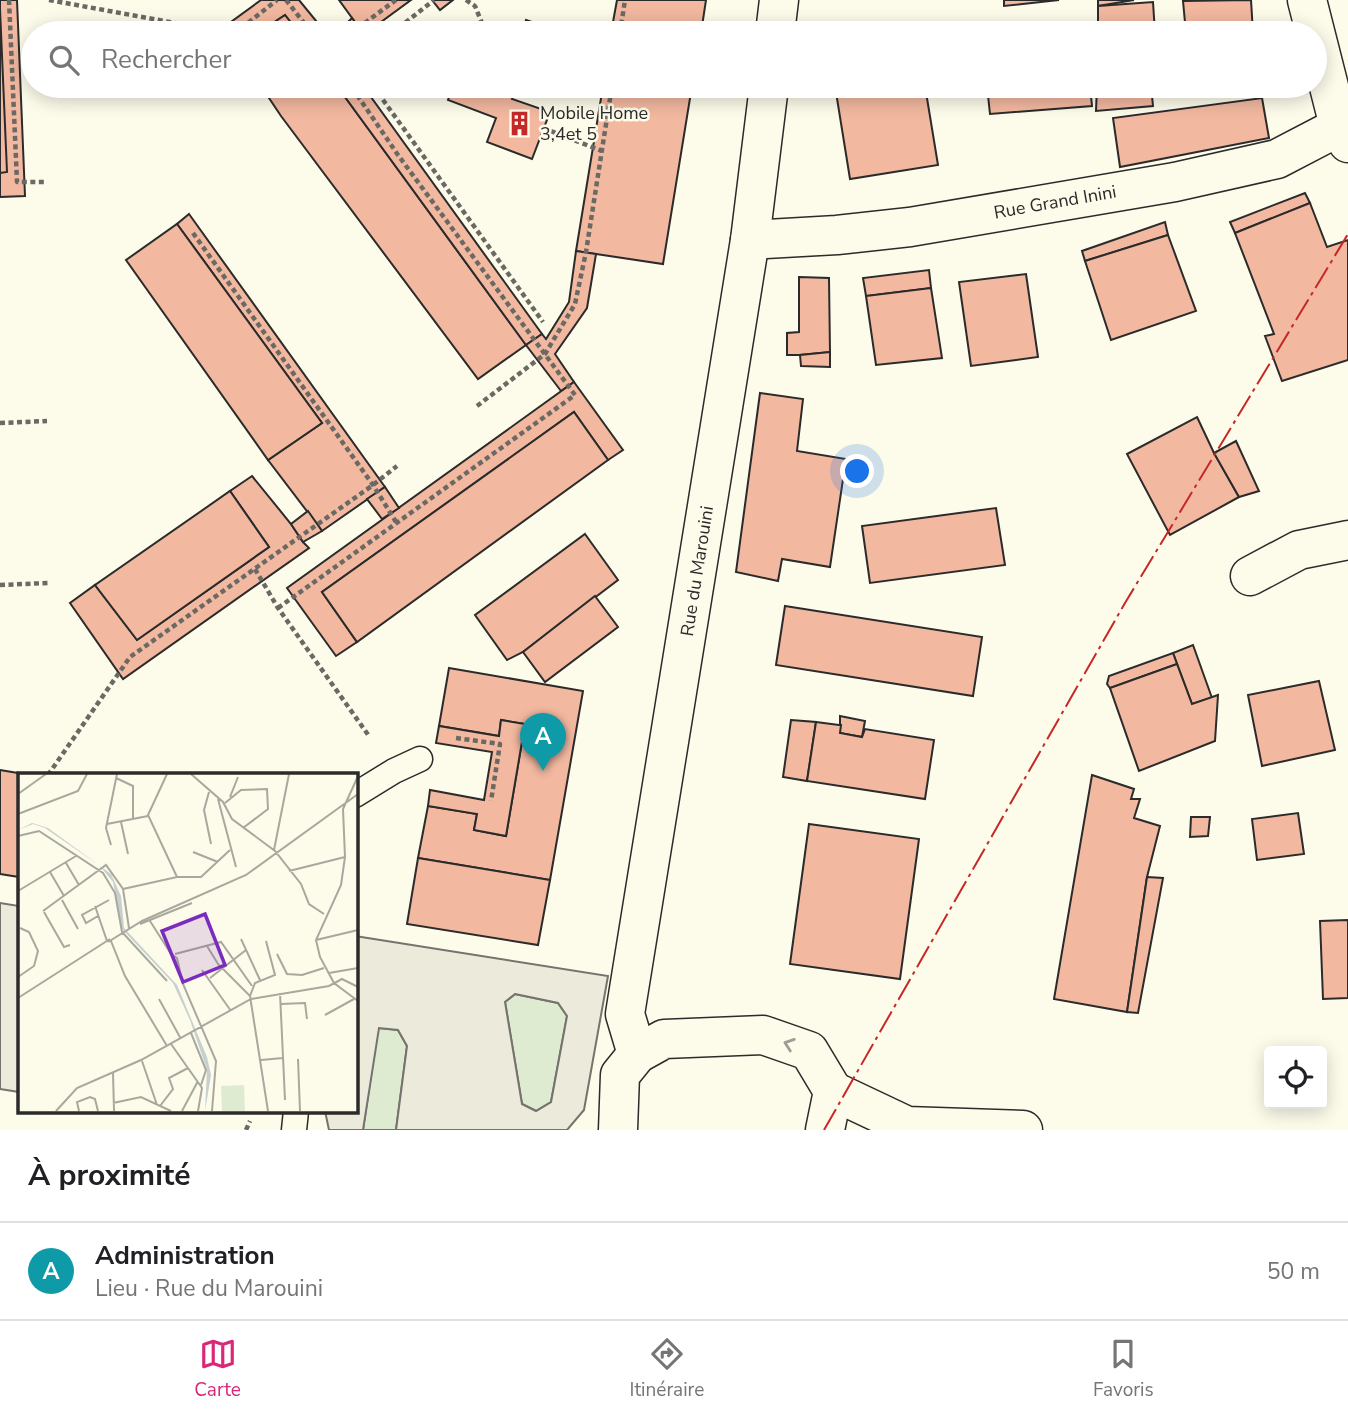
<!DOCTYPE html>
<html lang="fr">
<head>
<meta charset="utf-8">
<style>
	:root { --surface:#fff; --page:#f2f2f2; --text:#202124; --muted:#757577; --line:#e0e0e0; --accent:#db2777 }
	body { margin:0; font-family:"Nunito Sans",sans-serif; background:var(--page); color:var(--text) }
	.controls { position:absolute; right:21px; bottom:21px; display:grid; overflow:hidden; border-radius:7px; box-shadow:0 4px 18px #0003 }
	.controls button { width:63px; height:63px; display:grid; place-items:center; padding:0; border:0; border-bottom:2px solid var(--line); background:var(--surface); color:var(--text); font:35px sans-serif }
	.you { position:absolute; left:858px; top:472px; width:24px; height:24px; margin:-18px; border:5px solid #fff; border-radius:50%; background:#1a73e8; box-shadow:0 0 0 10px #1a73e833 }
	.badge { display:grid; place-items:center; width:46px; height:46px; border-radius:50%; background:var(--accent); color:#fff; font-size:23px; font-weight:700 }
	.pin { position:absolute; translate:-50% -58px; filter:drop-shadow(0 2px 4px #0008) }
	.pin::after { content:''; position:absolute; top:37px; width:24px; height:21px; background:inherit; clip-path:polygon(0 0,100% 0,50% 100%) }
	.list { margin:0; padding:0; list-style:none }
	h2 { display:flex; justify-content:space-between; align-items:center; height:91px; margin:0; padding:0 28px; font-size:30px }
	h2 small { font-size:23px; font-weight:400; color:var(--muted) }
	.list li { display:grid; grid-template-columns:46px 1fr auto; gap:21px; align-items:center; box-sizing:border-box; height:98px; padding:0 28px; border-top:2px solid var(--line) }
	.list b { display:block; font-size:26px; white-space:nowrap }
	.list p { margin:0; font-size:23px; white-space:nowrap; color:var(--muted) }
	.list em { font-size:23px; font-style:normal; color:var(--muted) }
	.icon { flex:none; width:38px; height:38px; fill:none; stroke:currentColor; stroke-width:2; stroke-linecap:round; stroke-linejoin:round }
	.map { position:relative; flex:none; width:1348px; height:1130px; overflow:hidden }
	.search { position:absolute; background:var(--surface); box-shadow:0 4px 18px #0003; left:21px; right:21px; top:21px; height:77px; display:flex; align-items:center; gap:18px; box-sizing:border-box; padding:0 24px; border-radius:38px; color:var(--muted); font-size:26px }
	.sheet { height:189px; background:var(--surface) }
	nav { display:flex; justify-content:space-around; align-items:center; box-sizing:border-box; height:98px; border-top:2px solid var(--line); background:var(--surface); font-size:19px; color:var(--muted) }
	nav a { display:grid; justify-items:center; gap:4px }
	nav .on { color:var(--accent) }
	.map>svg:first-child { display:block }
	.green { fill:#deebd1; stroke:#74746e; stroke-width:2 }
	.parking { fill:#eceadb; stroke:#74746e; stroke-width:2; fill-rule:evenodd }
	.building { fill:#f2b8a0; stroke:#2b2b2b; stroke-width:2 }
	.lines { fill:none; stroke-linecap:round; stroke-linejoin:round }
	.service-casing { stroke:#2b2b2b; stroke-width:27 }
	.minor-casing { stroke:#2b2b2b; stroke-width:41 }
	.path { stroke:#6a6964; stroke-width:4.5; stroke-dasharray:5 3.5; stroke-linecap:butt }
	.service { stroke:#fdfbea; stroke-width:24 }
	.minor { stroke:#fdfbea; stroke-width:38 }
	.power { stroke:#c62828; stroke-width:2; stroke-dasharray:24 5 3.5 5; stroke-linecap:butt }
	.oneway { stroke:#9e9d94 }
	.labels { text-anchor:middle; stroke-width:5; stroke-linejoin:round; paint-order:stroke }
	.poi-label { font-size:18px; fill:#2b2b2b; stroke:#fdfbea; text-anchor:start }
	.street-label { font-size:18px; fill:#2b2b2b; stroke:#fdfbea }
	.inset-road { fill:none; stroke:#a9a89e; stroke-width:2 }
	.view { fill:#7b2cbf; fill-opacity:0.15; stroke:#7b2cbf; stroke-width:3.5 }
	.inset-edge { fill:none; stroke:#2b2b2b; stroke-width:3.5 }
</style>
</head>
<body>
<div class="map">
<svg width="1348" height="1130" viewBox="0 0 1348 1130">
	<rect width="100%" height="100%" fill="#fdfbea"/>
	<g class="green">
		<polygon points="515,994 558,1003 567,1016 551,1102 536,1111 522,1104 505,1002"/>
		<polygon points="378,1028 398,1030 407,1046 396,1130 363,1130"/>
	</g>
	<g class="parking">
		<polygon points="0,903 19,906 19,1092 0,1089"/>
		<path d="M355,936L608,976L584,1110L567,1130H396L407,1046L398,1030L379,1028L363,1130H329L325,1111H355ZM515,994L558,1003L567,1016L551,1102L536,1111L522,1104L505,1002Z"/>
	</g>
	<g class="building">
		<polygon points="0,0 17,0 25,196 0,197"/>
		<polygon points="261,0 299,0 326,33 299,33 285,15 258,33 228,33 224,27"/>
		<polygon points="339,0 411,0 366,33 363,33"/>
		<polygon points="432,0 453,0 440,10"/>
		<polygon points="617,0 706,0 701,33 611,33"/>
		<polygon points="1004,0 1059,0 1004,6"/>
		<polygon points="1098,0 1134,0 1098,6"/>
		<polygon points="1251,0 1253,33 1186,33 1183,1"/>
		<polygon points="1153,2 1155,33 1098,33 1098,6"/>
		<polygon points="0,9 7,172 0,173"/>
		<polygon points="285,15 299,33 258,33"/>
		<polygon points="352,18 363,33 337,33"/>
		<polygon points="526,20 564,33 522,33"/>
		<polygon points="916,27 917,33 879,33"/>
		<polygon points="261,86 337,86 526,345 478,379 281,116"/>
		<polygon points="337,86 363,86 542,334 526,345"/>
		<polygon points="453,86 517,86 512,99 550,112 532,159 487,142 496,118 448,100"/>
		<polygon points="603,86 692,86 663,264 576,251"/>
		<polygon points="835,86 925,86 938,165 850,179"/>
		<polygon points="987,86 1090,86 1092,106 990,114"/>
		<polygon points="1097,86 1151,86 1153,106 1096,111"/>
		<polygon points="1191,86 1257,86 1257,87 1192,93"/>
		<polygon points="1262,98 1269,138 1120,167 1113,118"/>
		<polygon points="1305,193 1310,203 1235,233 1230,222"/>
		<polygon points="1310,203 1327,247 1348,240 1348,360 1282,381 1265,336 1274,334 1235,233"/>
		<polygon points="189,214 385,487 322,531 268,460 322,423 177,224"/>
		<polygon points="1165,222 1168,235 1085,261 1082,251"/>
		<polygon points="177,224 322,423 268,460 126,260"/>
		<polygon points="1168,235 1196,311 1111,340 1085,261"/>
		<polygon points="576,251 596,254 587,308 555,354 574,382 561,391 526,345 542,334 546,339 569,302"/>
		<polygon points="929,270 931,288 866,296 863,278"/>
		<polygon points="1026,274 1038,357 971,366 959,282"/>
		<polygon points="799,277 829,278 830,352 800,355 787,355 787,333 799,332"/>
		<polygon points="931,288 942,358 876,365 866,296"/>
		<polygon points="830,352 830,367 801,366 800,355"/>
		<polygon points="574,382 623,450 608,460 574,412 322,592 357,642 336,656 287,588"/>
		<polygon points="760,393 803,399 797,451 846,459 830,567 782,559 778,581 736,572"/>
		<polygon points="574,412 608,460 357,642 322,592"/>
		<polygon points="1197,417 1214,453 1239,497 1170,535 1127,454"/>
		<polygon points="1236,441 1259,491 1239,497 1214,453"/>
		<polygon points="252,476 291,524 303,542 309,548 123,679 70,603 95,585 137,640 269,547 230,491"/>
		<polygon points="385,487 399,508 382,519 367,499"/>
		<polygon points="230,491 269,547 137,640 95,585"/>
		<polygon points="996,508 1005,565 870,583 862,526"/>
		<polygon points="308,511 322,531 303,542 291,524"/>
		<polygon points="585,534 618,580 523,652 507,660 475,615"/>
		<polygon points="595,596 618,627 545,682 523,652"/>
		<polygon points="785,606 982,637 973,696 776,665"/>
		<polygon points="1193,645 1212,698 1192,704 1173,653"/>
		<polygon points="1173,653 1177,664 1110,688 1107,684 1109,676"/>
		<polygon points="1177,664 1192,704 1218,695 1215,741 1139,771 1110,688"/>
		<polygon points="449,668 583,691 550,880 418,858 428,806 477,814 474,830 506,836 525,724 501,720 499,736 439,726"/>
		<polygon points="1319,681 1335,750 1262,766 1248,695"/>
		<polygon points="840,716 865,721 862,737 840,733"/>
		<polygon points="501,720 525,724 506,836 474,830 477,814 428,806 430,790 484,800 492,752 436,743 439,726 499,736"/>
		<polygon points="791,720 816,722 807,781 783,777"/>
		<polygon points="816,722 839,725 841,725 840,733 862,737 865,729 934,740 925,799 807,781"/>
		<polygon points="0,770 30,775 19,775 19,877 0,874"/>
		<polygon points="1092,775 1134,789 1131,799 1140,799 1134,818 1160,826 1147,877 1127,1012 1054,999"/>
		<polygon points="1298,813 1304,854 1257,860 1252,819"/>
		<polygon points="1191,817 1210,817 1208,836 1190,837"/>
		<polygon points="809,824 919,839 900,979 790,964"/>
		<polygon points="418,858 550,880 538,945 407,924"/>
		<polygon points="1147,877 1163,878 1138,1013 1127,1012"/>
		<polygon points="1348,920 1348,998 1323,999 1320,921"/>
	</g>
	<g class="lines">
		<defs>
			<g id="service">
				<polyline points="355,795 394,771 420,759"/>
				<polyline points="294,1130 296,1111"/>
			</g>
			<g id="minor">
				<polyline points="1307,0 1339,126 1348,143"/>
				<polyline points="775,33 779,0"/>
				<polyline points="750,240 837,235 910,227 1175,182 1277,159 1348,122"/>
				<polyline points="1250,576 1299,550 1348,540"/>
				<polyline points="637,1054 625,1014 750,240 769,86"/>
				<polyline points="833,1091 907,1126 1023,1130"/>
				<polyline points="618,1130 620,1075 637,1054 664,1039 763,1035 809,1051 833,1091 825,1130"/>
			</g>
		</defs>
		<use href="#service" class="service-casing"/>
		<use href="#minor" class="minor-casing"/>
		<g class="path">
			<polyline points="9,0 17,182 44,182"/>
			<polyline points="49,0 230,33"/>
			<polyline points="286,0 312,33"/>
			<polyline points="466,0 475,6 486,33"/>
			<polyline points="235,33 277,0"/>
			<polyline points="351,33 396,0"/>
			<polyline points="392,33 434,0"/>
			<polyline points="620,33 625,0"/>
			<polyline points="373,86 543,322"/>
			<polyline points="543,128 602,151"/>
			<polyline points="193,233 373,485 396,522"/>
			<polyline points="477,406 545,354 575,304 586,252 612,86"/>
			<polyline points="0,423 47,421"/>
			<polyline points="255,569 278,608 369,736"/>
			<polyline points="0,585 48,583"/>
			<polyline points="278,608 575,395 398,155 351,86"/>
			<polyline points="456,738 500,744 491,801"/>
			<polyline points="48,775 130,657 373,485 397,466"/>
			<polyline points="246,1130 250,1121"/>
		</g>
		<use href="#service" class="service"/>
		<use href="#minor" class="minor"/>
		<polyline class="power" points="824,1130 1125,603 1348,234"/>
	</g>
	<defs><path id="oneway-chevron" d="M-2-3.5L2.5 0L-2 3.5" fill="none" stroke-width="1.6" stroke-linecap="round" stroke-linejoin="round" transform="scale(1.75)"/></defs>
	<use class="oneway" href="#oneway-chevron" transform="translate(789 1044) rotate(-161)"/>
	<defs>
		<symbol id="building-bare" viewBox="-9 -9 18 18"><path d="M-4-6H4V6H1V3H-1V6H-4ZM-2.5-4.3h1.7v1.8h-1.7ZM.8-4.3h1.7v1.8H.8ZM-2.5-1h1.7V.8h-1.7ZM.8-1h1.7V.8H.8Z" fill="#c62828" stroke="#fdfbea" stroke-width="2.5" paint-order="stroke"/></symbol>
	</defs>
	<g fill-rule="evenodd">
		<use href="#building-bare" x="502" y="106" width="35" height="35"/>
	</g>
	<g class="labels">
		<g class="poi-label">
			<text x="540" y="119">Mobile Home<tspan x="540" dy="21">3,4et 5</tspan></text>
		</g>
		<g class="street-label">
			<text transform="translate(1055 202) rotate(-10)" y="6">Rue Grand Inini</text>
			<text transform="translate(697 571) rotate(-81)" y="6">Rue du Marouini</text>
		</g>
	</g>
	<g transform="translate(18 773)">
		<rect width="340" height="340" fill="#fdfbea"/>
		<path d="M226,312L227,338H204L203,313Z" fill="#deebd1"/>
		<path d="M14,50L30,55L93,101L103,123L106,155L159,212L189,284L193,302L187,338L189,297L172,247L155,210L104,156L95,109L82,93L27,55L15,51L0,57Z" fill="#c7d0d0"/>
		<path class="inset-road" d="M149,1L130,42L159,104M173,1L205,29L214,46L257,78L283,111L291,131L306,141M340,3L325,36L327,84L323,112L298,167L302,184L316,210L340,228M98,5L115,13V46M191,19L186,37L193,71M0,21L28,1M212,24L220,4M200,26L218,94M207,30L223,17L249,16L250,36L225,55M0,41L60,18L69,1M103,49L110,81M89,51L130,43M0,63L21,58L85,100L97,120L104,159L149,208M93,72L88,55L99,1M256,77L271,1M175,79L200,89M48,90L61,112M271,98L327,84M32,99L46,123M105,116L159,104H183L212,77M0,118L58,83M44,127L60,156M77,133L89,168M25,138L88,92L105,116L111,155M26,139L46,174L52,172M80,143L68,150L64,142L91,127M132,148L153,181M122,151L174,130M223,166L242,207M298,167L340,157M93,168L107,203L149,273M248,168L257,202L237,210L232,223L250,338M90,169L124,148L228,102L340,21M189,173L200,191L232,223M157,181L203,169L234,213M259,181L269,201L284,202L306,195M158,189L153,181L159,185L165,211L198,288L194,338M184,197L213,238M311,200L340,195M0,204L16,193L20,178L11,159L2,155M192,205L228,177M262,220L267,327M0,225L92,166M141,226L163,266M263,231L287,230L289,246M307,242L336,226M173,260L188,297L183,312M153,271L184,315L180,338M280,286L282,338M243,287L265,285M124,288L139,332M95,300L96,338M95,330L123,324L153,338M142,333L155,316L151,305L170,295M38,338L59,315L123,287L233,226L311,213L324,206L340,214M61,338L59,329L72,324L77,326L80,338M164,338L180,308"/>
		<path class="view" d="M187,141L207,192L165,209L144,158Z"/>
		<rect width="340" height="340" class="inset-edge"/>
	</g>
</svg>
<div class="controls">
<button><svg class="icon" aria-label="locate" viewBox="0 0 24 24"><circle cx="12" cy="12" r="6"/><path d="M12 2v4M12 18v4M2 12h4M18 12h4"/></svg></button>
</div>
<div class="you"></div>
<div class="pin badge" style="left:543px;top:771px;background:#0f9aa8">A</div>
<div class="search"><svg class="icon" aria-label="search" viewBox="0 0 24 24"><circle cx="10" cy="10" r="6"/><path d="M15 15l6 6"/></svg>Rechercher</div>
</div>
<section class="sheet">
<h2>À proximité<small></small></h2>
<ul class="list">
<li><span class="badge" style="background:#0f9aa8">A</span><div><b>Administration</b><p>Lieu · Rue du Marouini</p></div><em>50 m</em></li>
</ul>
</section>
<nav>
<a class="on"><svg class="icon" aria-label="map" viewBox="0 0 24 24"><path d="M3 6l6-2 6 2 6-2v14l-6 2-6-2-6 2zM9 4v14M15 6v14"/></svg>Carte</a>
<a><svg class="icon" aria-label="directions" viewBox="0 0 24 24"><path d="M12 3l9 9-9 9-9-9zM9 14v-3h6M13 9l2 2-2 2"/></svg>Itinéraire</a>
<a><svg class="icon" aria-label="saved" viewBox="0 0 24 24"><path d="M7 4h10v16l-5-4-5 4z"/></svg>Favoris</a>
</nav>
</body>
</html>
